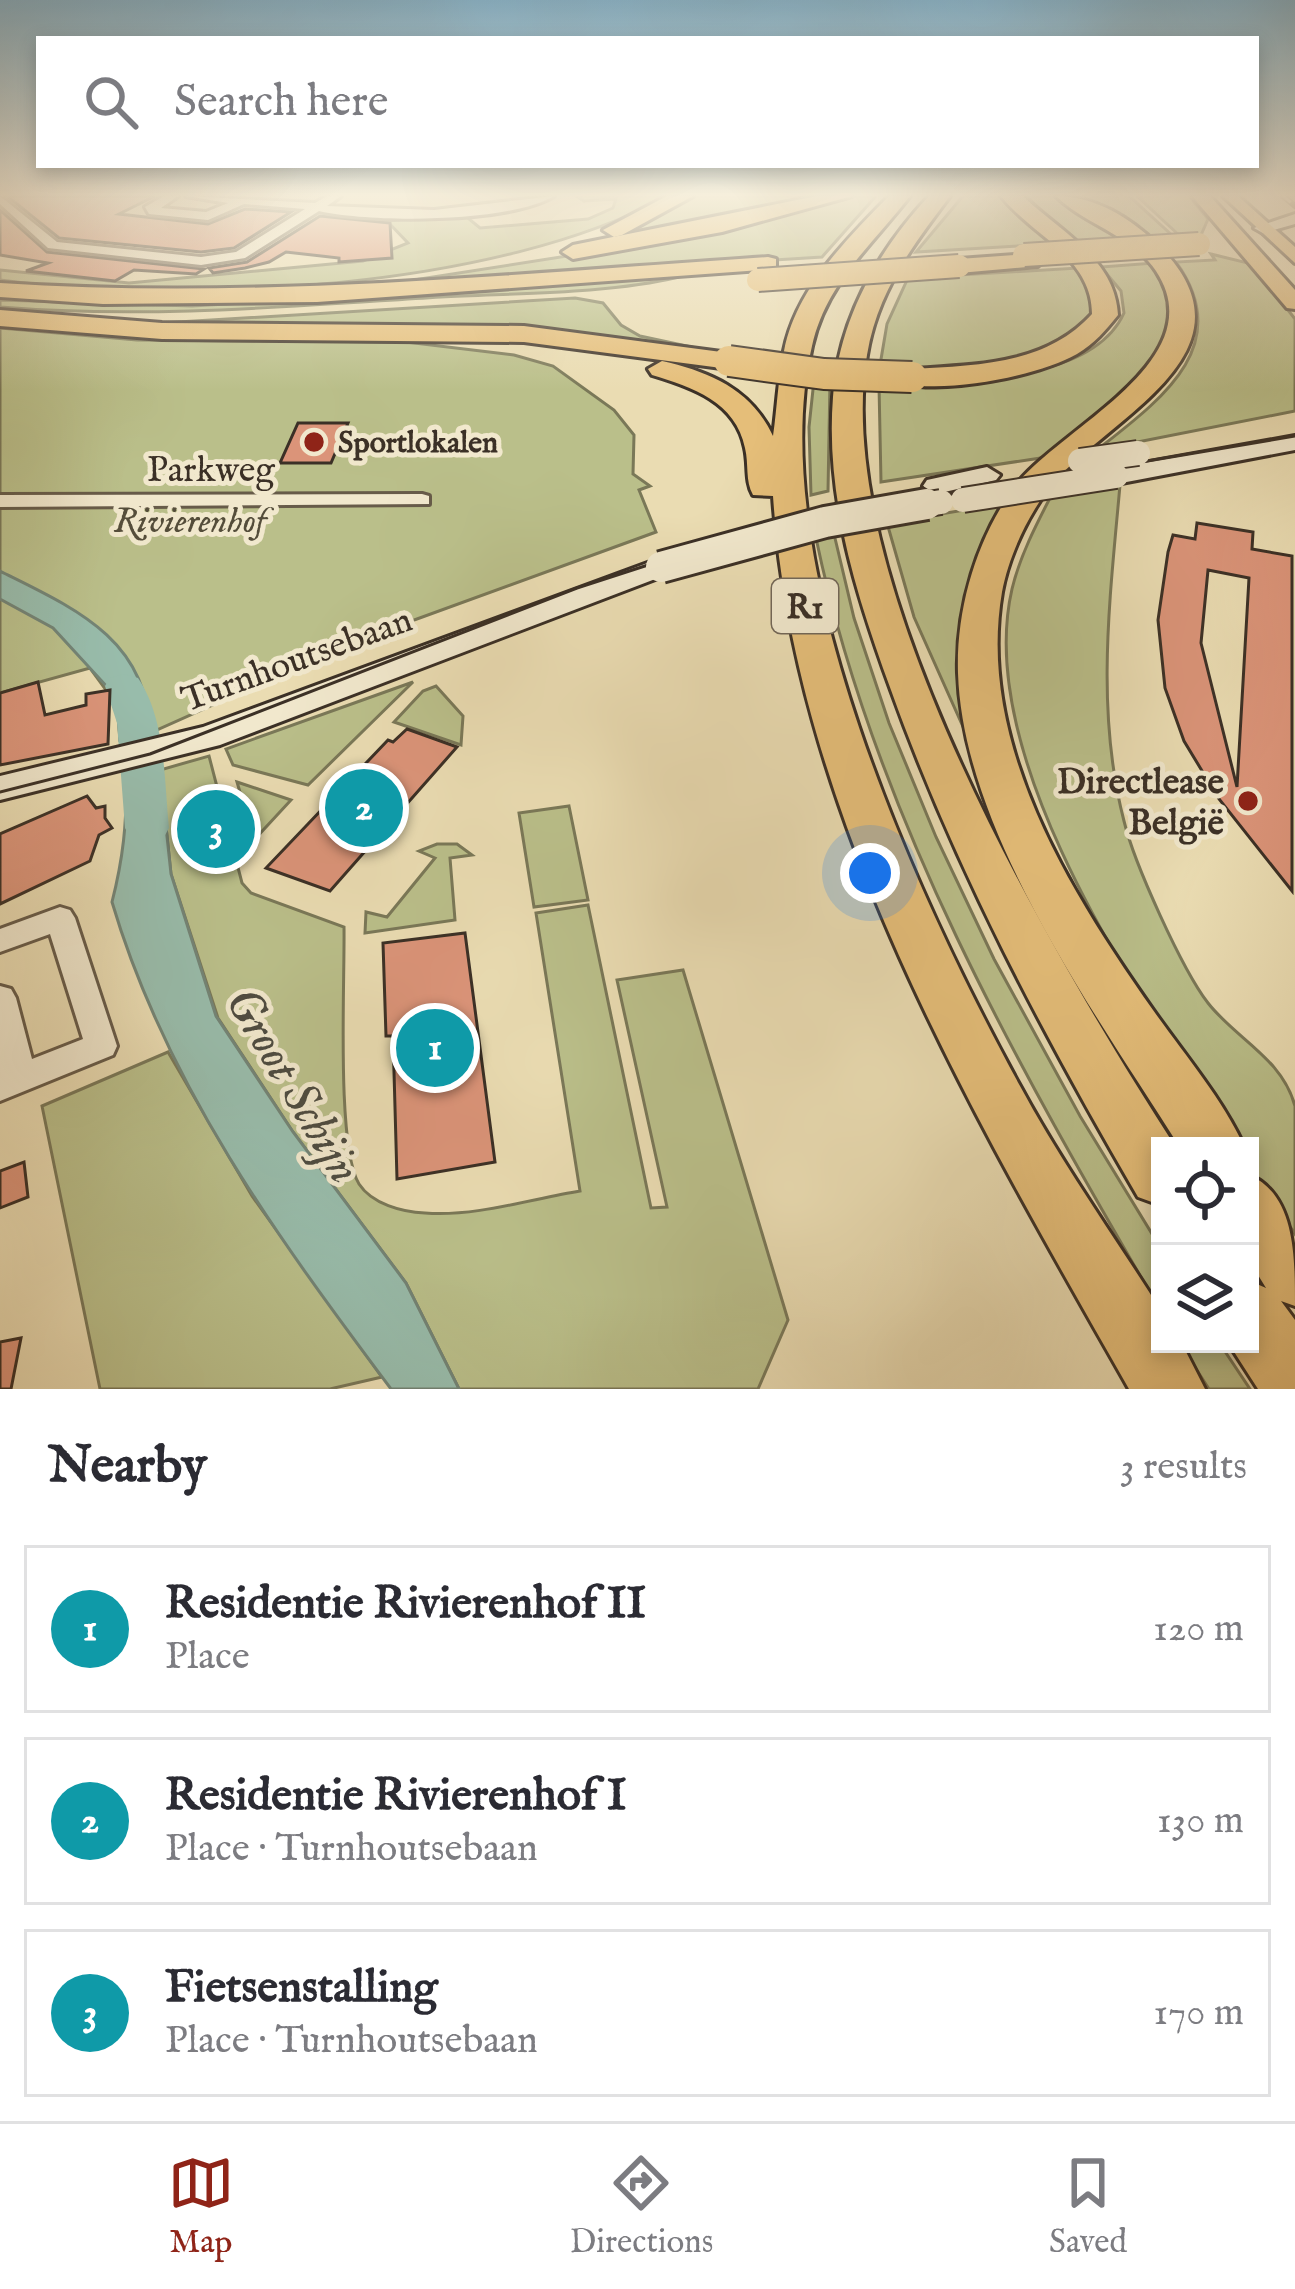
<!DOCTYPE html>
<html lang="en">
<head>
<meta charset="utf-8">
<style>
	:root { --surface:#fff; --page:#f7f7f7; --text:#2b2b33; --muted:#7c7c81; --line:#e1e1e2; --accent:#8f2418 }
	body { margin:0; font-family:"IM FELL English",serif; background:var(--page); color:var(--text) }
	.controls { position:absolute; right:36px; bottom:36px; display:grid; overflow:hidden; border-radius:0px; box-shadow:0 6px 18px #0003 }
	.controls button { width:108px; height:108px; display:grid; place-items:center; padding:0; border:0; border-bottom:3px solid var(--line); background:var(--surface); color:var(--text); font:60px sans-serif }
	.you { position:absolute; left:870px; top:873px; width:42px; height:42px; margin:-30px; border:9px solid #fff; border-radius:50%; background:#1a73e8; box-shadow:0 0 0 18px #1a73e833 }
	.badge { display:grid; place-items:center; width:78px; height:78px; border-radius:50%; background:var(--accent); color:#fff; font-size:39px; font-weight:700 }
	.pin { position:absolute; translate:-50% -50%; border:6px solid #fff; box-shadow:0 3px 12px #0006 }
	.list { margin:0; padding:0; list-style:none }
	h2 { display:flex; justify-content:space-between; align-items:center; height:156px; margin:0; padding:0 48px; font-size:51px }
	h2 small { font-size:39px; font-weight:400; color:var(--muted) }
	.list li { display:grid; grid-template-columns:78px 1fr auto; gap:36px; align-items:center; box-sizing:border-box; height:168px; margin:0 24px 24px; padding:0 24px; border:3px solid var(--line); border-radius:0px }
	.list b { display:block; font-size:45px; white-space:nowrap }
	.list p { margin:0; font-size:39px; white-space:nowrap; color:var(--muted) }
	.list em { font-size:39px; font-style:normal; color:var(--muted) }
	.icon { flex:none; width:66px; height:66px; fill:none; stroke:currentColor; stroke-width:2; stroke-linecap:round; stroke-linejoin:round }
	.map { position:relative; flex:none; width:1295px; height:1389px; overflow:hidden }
	.search { position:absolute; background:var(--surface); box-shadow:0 6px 18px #0003; left:36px; right:36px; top:36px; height:132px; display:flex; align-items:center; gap:30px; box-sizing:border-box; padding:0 42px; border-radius:0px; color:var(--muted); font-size:45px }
	.sheet { height:732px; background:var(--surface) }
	nav { display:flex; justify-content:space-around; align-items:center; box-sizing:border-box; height:168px; border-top:3px solid var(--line); background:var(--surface); font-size:33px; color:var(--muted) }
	nav a { display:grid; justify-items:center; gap:6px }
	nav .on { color:var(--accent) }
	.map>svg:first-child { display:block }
	.green { fill:#babf8a; stroke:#7a7858; stroke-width:3 }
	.water { fill:#98bcab; stroke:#738476; stroke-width:3 }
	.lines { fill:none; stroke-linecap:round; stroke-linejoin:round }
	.river { fill:#98bcab; fill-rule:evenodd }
	.building { fill:#db9479; stroke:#3b3026; stroke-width:3; fill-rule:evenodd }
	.street-casing { stroke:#675b49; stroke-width:6 }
	.secondary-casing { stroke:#3b3026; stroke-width:6 }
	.primary-casing { stroke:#3b3026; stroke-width:6 }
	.highway-casing { stroke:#3b3026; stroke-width:6 }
	.street { fill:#f1e8cd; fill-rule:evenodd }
	.secondary { fill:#f1e8cd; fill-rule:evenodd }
	.primary { fill:#e5be79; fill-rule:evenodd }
	.highway { fill:#e5be79; fill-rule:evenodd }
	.tram { stroke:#3b3026; stroke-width:3 }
	.rail-casing { stroke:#3b3026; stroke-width:6 }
	.rail { stroke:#f1e8cd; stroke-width:3; stroke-dasharray:10; stroke-linecap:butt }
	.secondary-bridge-far1-casing { stroke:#3b3026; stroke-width:28; stroke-linecap:butt }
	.secondary-bridge-casing { stroke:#3b3026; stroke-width:36; stroke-linecap:butt }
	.highway-bridge-far1-casing { stroke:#3b3026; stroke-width:26; stroke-linecap:butt }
	.highway-bridge-casing { stroke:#3b3026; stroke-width:34; stroke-linecap:butt }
	.secondary-bridge-far1 { stroke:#f1e8cd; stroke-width:24 }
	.secondary-bridge { stroke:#f1e8cd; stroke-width:30 }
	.highway-bridge-far1 { stroke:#e5be79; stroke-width:22 }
	.highway-bridge { stroke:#e5be79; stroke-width:30 }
	.poi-dot { fill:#8f2418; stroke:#f1e8cd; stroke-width:4.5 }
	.labels { text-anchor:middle; stroke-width:10; stroke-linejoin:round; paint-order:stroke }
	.far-poi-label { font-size:30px; font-weight:bold; fill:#3b3026; stroke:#f1e8cd; text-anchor:start }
	.shield { fill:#f1e8cd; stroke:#726758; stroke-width:3 }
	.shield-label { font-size:33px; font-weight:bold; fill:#3b3026 }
	.street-label { font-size:36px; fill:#3b3026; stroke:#f1e8cd }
	.park-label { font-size:36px; font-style:italic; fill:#544d3a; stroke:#f1e8cd }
	.poi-label { font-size:36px; font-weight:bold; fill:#3b3026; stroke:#f1e8cd; text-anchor:end }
	.near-water-label { font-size:48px; font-style:italic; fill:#4e4c41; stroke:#f1e8cd }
</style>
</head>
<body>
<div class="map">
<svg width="1295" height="1389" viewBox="0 0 1295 1389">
	<rect width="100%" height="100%" fill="#eadcb2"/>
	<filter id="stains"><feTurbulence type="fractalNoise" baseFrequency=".00167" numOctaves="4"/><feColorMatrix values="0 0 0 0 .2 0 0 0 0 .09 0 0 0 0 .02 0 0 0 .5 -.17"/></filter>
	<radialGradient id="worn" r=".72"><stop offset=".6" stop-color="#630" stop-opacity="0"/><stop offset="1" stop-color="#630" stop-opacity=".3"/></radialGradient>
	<g class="green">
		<path d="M576,196H668C498,289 191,305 0,280V270L129,283L363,261L408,243L387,221L463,214L480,228L588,219L613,208L616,199L584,201Z"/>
		<polygon points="695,196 823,196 608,239"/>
		<polygon points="856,196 876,196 822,257 388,284 663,241"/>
		<polygon points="963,196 1002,196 1052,244 916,252"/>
		<polygon points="1026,196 1057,196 1132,240 1076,243"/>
		<polygon points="1082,196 1129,196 1175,238 1153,239"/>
		<polygon points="1137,196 1189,196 1208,219 1201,235 1181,237"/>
		<path d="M1211,254L1252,264L1295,319V411L1097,450C1159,401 1237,346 1176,262L1215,260Z"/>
		<path d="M1154,263L1172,305L1167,336L1139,379L1047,457L881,482L879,385C947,380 1091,387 1124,313L1121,291L1101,267Z"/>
		<path d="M1078,268L1093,300L1090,317C1026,373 959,368 879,371L887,324L908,278Z"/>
		<path d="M679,277C608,294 515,293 441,297C294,306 147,319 0,307V300L192,306Z"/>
		<polygon points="575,298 603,303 621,325 640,336 738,357 497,329 145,324"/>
		<polygon points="0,328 137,340 406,342 514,355 553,366 614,410 634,435 633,474 650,486 639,490 656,532 351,643 150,733 120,740 117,705 90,668 0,693"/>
		<polygon points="814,380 830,381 828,491 811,495 809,427"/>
		<path d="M1120,485C1110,598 1095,710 1124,821C1134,863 1182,969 1208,1003C1236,1039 1282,1058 1295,1106C1295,1134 1295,1202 1295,1234L1250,1168V1146H1235C1146,1006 972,762 1012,589C1020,556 1036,525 1051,496Z"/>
		<path d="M1006,503C959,586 962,637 964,729L914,617L887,523Z"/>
		<path d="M834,534L854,618L889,723L936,837L994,959L1080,1116L1160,1247V1310C1018,1066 874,816 816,538Z"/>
		<polygon points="413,682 308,785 233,765 226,749"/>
		<polygon points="436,686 463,716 461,745 394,722 423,691"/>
		<path d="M209,756L242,883L251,893L344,927C345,979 336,1147 359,1184C372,1204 402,1212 425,1213C475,1217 531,1199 580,1191L536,913L588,905L651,1208L667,1207L617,980L683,970L788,1320L758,1389H459L406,1283L293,1132L218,1018L171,874L160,770Z"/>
		<polygon points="237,782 291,800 254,840"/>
		<polygon points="569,806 588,900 534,907 519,813"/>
		<polygon points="437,844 457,844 472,855 450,858 455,920 365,933 366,912 387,917 435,858 419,851"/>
		<polygon points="168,1052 252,1196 382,1377 330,1389 100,1389 42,1106"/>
		<polygon points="1180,1344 1220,1344 1250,1389 1209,1389"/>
	</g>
	<g class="water">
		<path d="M0,571C74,608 148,639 150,733L120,740L118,709L110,701V690L53,628L0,599Z"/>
		<path d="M160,770L171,874L216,1016L293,1132L406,1283L459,1389H391C278,1238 166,1085 112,902C123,859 127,823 126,778Z"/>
	</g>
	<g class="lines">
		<path class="river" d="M124,674L138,678C166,719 164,780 169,828L163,839L147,843L131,839L125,828L117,723L105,686L110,678Z"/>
	</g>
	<g class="building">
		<polygon points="7,196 155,196 119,214 208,224 245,209 291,212 234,248 201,252 59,238"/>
		<polygon points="0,210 47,252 204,269 196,274 134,270 115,281 26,271 48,263 0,255"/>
		<polygon points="320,216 390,223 392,258 339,262 339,258 286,252 269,262 245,268 213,273 209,268 247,262"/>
		<polygon points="298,423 348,423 331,463 280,463"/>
		<path d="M1197,523L1253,532L1252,549L1292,556V891L1219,799L1184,741L1165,688L1158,620L1168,552L1173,535L1195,539ZM1208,570L1249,578L1237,787L1201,643Z"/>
		<polygon points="38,682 45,715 86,705 86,694 110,690 108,744 0,765 0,693"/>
		<polygon points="407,729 457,747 330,891 266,868 388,740 393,742"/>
		<polygon points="87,796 96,808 105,806 105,818 112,828 99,835 90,861 0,904 0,834"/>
		<polygon points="465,933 495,1162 397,1179 393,1036 386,1036 383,943"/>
		<polygon points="24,1162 28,1197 0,1208 0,1171"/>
		<polygon points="21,1338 11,1389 0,1389 0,1342"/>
	</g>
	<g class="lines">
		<defs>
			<g id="street">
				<path d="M0,196L57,242L201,257L236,252L305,209L244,204L208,220L149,214L145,207L164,196H178L161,208L206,212L228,203L186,196L315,203L327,196H341L327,206L434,210L554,196C509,223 371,223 319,211L245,258L201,265L48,248L0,204Z"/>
				<polygon points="422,494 429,496 429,504 0,507 0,495"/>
				<polygon points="60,907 70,910 75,918 117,1046 113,1055 0,1101 0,986 11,989 16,998 32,1059 83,1039 50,934 0,952 0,929"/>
			</g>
			<g id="secondary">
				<polygon points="1295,214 1295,224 1263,233 1254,228"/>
				<polygon points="1295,436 1295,450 1116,484 1103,476 1116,468"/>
				<polygon points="987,467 1000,475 996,480 936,494 923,486 927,480"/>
				<polygon points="661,558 675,567 671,573 220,745 0,800 0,776 203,727"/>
			</g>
			<g id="primary">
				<polygon points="1192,196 1210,196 1295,290 1295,309 1287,308"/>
				<polygon points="1223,196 1238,196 1295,247 1295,263"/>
			</g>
			<g id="highway">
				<polygon points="667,196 693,196 622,235 614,237 603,230"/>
				<polygon points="817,196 852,196 722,232 573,259 562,252 573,245"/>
				<path d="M889,196H910C872,245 826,283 812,346C762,561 917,898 1020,1086C1061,1162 1113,1235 1160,1309V1344H1182L1205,1389H1129C974,1116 795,816 773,496L753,495C745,481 749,464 745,448C736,402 692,387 652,375L648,369L662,361C710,372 751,389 773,436C777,408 778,379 784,351C796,289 846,240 889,196Z"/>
				<path d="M929,196H950C913,245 877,292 867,355C829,581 1054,958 1175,1146H1160V1205L1138,1197C1043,1034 955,868 891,690C857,597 825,498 833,397C839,320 877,252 929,196Z"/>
				<path d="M1001,196H1023C1060,232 1115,258 1118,315C1106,330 1094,344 1077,354C1039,376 945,394 902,383L898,377L902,371L912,369C976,365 1046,365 1092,314C1092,257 1032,236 1001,196Z"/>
				<path d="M1056,196C1095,196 1131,218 1159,246C1261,348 1120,412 1058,478C1031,507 1009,554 1002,592C976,743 1070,892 1153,1010C1184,1054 1221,1097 1244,1146H1179C1096,1014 963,832 958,673C956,608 977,537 1016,485C1061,427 1215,360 1156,271C1131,234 1085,225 1056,196Z"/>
				<polygon points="1030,254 1042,261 1038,266 959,273 947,266 959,259"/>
				<path d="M768,257L776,259V269L317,302L103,304L0,297V283C256,300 512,274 768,257Z"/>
				<polygon points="0,310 162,323 524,326 729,353 743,361 729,369 524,342 162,339 0,326"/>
				<path d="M1250,1175C1295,1196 1295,1255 1295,1306L1281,1301L1295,1320V1389H1258L1229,1344H1250V1281L1266,1288L1250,1262Z"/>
			</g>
		</defs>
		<use href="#street" class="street-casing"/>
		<use href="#secondary" class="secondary-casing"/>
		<use href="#primary" class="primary-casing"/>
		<use href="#highway" class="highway-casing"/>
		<use href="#street" class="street"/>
		<use href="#secondary" class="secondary"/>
		<use href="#primary" class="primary"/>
		<use href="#highway" class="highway"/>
		<polyline class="tram" points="0,792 150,754 577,588 722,541 864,509 1295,436"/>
		<defs>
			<polyline id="rail" points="1283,196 1295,206"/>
		</defs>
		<use href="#rail" class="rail-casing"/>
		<use href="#rail" class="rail"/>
		<defs>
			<g id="secondary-bridge-far1">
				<polyline points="1080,461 1138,453"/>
				<polyline points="963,500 1116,476"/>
				<polyline points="910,507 941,502"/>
			</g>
			<polyline id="secondary-bridge" points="661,567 825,522 927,504"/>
			<g id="highway-bridge-far1">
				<polyline points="1024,255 1199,244"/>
				<polyline points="758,280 959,266"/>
			</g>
			<polyline id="highway-bridge" points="729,361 824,374 912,377"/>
		</defs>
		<use href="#secondary-bridge-far1" class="secondary-bridge-far1-casing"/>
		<use href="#secondary-bridge" class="secondary-bridge-casing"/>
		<use href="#highway-bridge-far1" class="highway-bridge-far1-casing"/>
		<use href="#highway-bridge" class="highway-bridge-casing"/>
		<use href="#secondary-bridge-far1" class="secondary-bridge-far1"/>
		<use href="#secondary-bridge" class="secondary-bridge"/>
		<use href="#highway-bridge-far1" class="highway-bridge-far1"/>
		<use href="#highway-bridge" class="highway-bridge"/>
	</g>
	<linearGradient id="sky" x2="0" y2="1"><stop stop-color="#88b7d0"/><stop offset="0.5" stop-color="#f6efdc"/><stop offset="1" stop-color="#f6efdc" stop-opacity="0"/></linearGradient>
	<rect width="1295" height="390" fill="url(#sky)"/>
	<g class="poi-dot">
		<circle cx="314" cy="442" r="12"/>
		<circle cx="1248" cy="801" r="12"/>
	</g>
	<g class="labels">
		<g class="far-poi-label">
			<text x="338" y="452">Sportlokalen</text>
		</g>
		<rect class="shield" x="772" y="579" width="66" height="54" rx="9"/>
		<g class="shield-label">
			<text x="805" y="618">R1</text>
		</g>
		<g class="street-label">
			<text x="211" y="481">Parkweg</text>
			<text transform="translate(296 658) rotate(-20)" y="13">Turnhoutsebaan</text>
		</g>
		<g class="park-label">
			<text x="190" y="532">Rivierenhof</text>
		</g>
		<g class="poi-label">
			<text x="1224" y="793">Directlease<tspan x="1224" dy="41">België</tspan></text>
		</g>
		<g class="near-water-label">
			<text transform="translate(295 1084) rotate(59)" y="17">Groot Schijn</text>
		</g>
	</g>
	<rect width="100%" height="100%" filter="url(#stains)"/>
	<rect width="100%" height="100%" fill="url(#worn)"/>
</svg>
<div class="controls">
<button><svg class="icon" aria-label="locate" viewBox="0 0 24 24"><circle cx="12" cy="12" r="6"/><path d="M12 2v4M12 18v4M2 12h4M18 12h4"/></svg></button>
<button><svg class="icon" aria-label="layers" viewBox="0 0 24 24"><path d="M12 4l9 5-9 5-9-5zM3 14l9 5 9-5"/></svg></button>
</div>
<div class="you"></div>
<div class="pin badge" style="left:435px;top:1048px;background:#0f9aa8">1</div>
<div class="pin badge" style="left:364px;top:808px;background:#0f9aa8">2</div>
<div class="pin badge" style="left:216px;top:829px;background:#0f9aa8">3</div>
<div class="search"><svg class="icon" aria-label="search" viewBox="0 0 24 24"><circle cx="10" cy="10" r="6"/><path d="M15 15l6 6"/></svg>Search here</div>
</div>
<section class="sheet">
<h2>Nearby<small>3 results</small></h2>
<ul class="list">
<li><span class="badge" style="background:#0f9aa8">1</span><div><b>Residentie Rivierenhof II</b><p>Place</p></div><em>120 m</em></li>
<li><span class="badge" style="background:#0f9aa8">2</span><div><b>Residentie Rivierenhof I</b><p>Place · Turnhoutsebaan</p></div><em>130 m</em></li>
<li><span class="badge" style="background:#0f9aa8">3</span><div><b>Fietsenstalling</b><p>Place · Turnhoutsebaan</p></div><em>170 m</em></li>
</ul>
</section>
<nav>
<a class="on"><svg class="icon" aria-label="map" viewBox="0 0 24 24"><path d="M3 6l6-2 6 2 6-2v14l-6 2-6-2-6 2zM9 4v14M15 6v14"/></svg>Map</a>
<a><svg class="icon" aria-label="directions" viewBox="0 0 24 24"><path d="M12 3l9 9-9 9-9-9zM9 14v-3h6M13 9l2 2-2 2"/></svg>Directions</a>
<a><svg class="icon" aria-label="saved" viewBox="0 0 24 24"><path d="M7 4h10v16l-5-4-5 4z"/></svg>Saved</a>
</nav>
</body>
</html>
